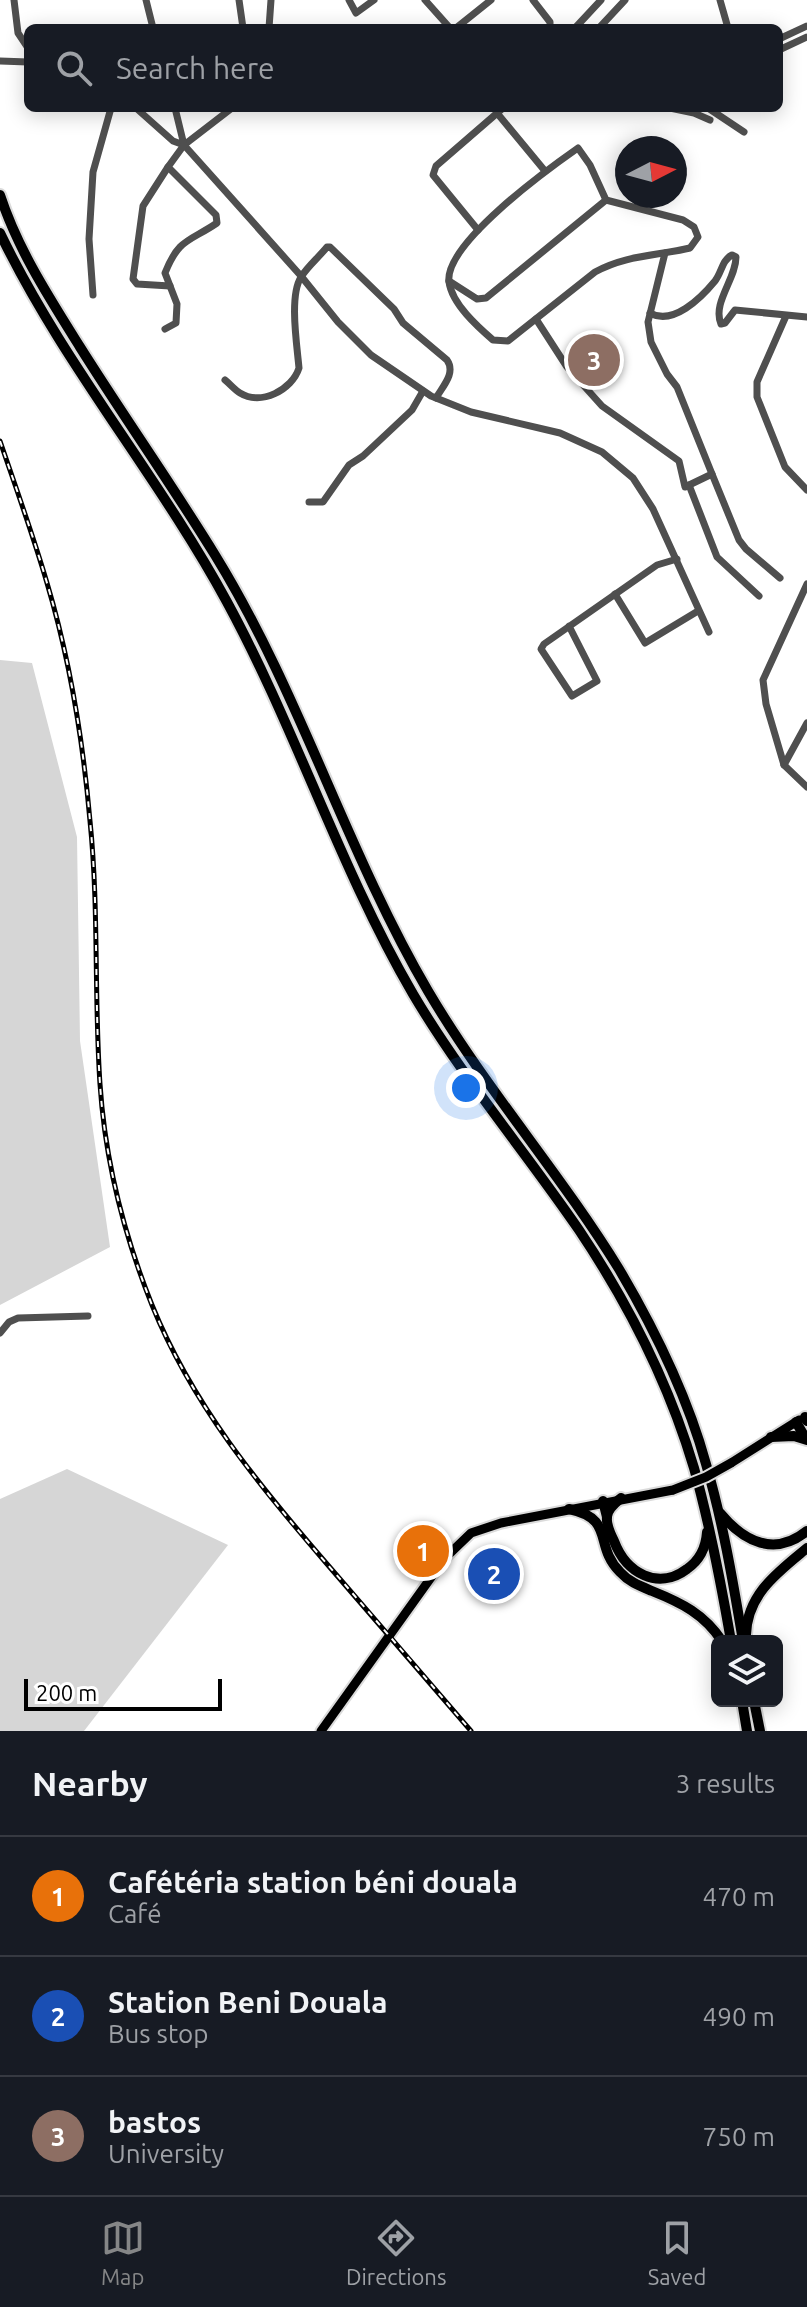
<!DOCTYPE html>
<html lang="en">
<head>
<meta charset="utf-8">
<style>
	:root { --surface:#171b24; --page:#242831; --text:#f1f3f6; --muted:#9ea1a6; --line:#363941; --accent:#858687 }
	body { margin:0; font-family:Ubuntu,sans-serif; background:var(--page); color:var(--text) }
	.controls { position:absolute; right:24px; bottom:24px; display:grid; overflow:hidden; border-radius:12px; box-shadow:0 4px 20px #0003 }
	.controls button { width:72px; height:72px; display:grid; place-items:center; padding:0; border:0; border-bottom:2px solid var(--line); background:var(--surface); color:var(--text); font:40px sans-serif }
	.compass { position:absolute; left:615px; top:136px; width:72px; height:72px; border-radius:50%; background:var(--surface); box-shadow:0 4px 20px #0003; rotate:84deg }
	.scale { position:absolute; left:24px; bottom:20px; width:198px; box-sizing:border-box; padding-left:8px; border:4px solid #000; border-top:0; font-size:22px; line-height:28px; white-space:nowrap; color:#000; -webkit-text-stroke:6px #fff; paint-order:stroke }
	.you { position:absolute; left:466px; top:1088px; width:28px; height:28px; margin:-20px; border:6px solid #fff; border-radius:50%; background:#1a73e8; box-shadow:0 0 0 12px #1a73e833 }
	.badge { display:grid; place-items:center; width:52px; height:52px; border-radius:50%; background:var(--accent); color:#fff; font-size:26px; font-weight:700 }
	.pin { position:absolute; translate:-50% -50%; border:4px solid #fff; box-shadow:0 2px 8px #0006 }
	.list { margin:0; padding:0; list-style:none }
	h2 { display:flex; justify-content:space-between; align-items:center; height:104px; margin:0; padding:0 32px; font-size:34px }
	h2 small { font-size:26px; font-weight:400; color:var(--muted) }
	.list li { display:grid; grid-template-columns:52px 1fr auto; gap:24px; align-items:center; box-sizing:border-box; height:120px; padding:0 32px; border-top:2px solid var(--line) }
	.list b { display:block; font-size:30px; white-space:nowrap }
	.list p { margin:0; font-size:26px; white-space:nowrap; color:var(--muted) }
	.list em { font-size:26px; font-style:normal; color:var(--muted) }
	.icon { flex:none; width:44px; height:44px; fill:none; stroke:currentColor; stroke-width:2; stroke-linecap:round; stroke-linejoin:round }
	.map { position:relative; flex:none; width:807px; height:1731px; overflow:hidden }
	.search { position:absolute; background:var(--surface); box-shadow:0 4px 20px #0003; left:24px; right:24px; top:24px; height:88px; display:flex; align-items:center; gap:20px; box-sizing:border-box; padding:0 28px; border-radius:12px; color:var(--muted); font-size:30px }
	.sheet { height:464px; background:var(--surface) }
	nav { display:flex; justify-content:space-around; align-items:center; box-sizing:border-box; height:112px; border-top:2px solid var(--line); background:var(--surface); font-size:22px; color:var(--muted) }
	nav a { display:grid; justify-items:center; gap:4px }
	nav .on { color:var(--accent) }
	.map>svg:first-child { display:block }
	.green { fill:#d6d6d6 }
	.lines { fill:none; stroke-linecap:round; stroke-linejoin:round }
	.major-casing { stroke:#dbdbdb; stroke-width:13 }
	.highway-casing { stroke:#dbdbdb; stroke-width:14 }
	.minor { stroke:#4f4f4f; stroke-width:7 }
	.major { stroke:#000; stroke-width:9 }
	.highway { stroke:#000; stroke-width:10 }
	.rail-casing { stroke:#000; stroke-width:5 }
	.rail { stroke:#fff; stroke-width:2; stroke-dasharray:6; stroke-linecap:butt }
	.major-bridge-casing { stroke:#dbdbdb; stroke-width:13; stroke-linecap:butt }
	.major-bridge { stroke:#000; stroke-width:9 }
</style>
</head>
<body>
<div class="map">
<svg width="807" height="1731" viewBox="0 0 807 1731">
	<rect width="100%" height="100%" fill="#fff"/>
	<g class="green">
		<polygon points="0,660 32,663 77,837 80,1041 110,1247 0,1305"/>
		<polygon points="67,1469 228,1545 84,1731 0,1731 0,1499"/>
	</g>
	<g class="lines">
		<defs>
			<g id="major">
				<polyline points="731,1463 799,1420"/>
				<polyline points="321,1731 445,1558 471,1533 501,1523 673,1490"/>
			</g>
			<g id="highway">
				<path d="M0,195C18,250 50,299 80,347C124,417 172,485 215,555C300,693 346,851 428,991C485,1088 560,1173 619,1269C655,1330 687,1395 706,1464C723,1522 733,1582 743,1641"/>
				<path d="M0,233C63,364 158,475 227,602C296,729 340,869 413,994C462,1077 525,1151 579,1230C628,1303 669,1384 694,1468C710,1525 721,1583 731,1641"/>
				<polyline points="805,1417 807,1421"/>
				<polyline points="796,1422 806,1439"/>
				<polyline points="771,1437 794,1436 807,1440"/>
				<path d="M621,1498C615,1503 607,1509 607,1517C606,1524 611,1535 614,1541C626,1573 658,1591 687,1569C700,1560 706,1547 707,1532"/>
				<polyline points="603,1501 607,1517"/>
				<path d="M569,1509C616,1519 593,1545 620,1572C629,1582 640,1586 652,1591C682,1603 704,1614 722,1641"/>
				<path d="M720,1513C744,1542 775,1557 807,1531"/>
				<path d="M746,1635C747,1594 778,1572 807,1548"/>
				<polyline points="742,1701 747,1731"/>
				<polyline points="754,1701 760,1731"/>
			</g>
		</defs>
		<use href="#major" class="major-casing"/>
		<use href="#highway" class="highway-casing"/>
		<g class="minor">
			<polyline points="14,0 18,33 28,48"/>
			<polyline points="146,0 153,28"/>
			<polyline points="239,0 243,28"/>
			<polyline points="349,0 356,13 374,0"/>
			<polyline points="425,0 450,28"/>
			<polyline points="533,0 550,22 550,28"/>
			<polyline points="720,0 728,28"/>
			<polyline points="269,28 271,0"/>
			<polyline points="456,28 491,0"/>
			<polyline points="575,28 601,0"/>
			<polyline points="599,28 625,0"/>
			<polyline points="779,39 807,26"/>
			<polyline points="779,50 807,37"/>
			<polyline points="0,61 28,62"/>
			<polyline points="136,108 173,141 184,145 232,108"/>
			<polyline points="670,108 694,113 710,120"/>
			<polyline points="708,108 744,132"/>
			<polyline points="497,113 545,171"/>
			<polyline points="184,145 301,276 338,322 371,355 431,396 471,412 560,433 602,452 633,478 653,509 709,632"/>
			<path d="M578,148L590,165L606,200L683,220L694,227L698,237L690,248C656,256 626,255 595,272L508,341L493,340C478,327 452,304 449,282C444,244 548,169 578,148Z"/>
			<polyline points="168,167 143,206 133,279 137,284 170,286"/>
			<polyline points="478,230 433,175 436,166 503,108"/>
			<polyline points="449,281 477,299 486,298 606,200"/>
			<polyline points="93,295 89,239 93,172 111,108"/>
			<path d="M650,313C673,326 701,298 715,281C722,272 722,260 732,255L736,257C736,279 712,303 721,324L725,323L735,310L807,317"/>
			<polyline points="786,316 757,382 757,397 785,467 807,490"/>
			<polyline points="536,319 567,367 602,406 679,461 685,487 712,474 677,387 667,374 651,342 648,322 665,253"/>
			<path d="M165,329L176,323L177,304L165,273C179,238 189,242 217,223L216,215L168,167L184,145L175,108"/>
			<path d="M225,380C230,384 235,390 240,393C261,406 292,390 299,368C297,345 289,296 301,277C308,266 319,257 327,247H330L394,309L403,323L447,360C456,373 443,386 436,398"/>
			<polyline points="712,474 739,540 746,549 780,578"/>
			<polyline points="689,485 717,557 759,596"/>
			<polyline points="309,502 323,502 349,465 363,456 412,410 423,391"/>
			<polyline points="807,584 763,680 766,704 784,765 807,723"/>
			<polyline points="615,594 645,643 698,611"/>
			<polyline points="569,626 597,681 572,696 541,649 544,644 657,565 677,559"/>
			<polyline points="784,765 807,787"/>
			<polyline points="0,1333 9,1322 18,1318 88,1316"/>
		</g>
		<use href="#major" class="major"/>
		<use href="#highway" class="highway"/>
		<defs>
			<path id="rail" d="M0,441C16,488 33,535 47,583C70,660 83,741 90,821C99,909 94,997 100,1084C105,1160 124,1235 152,1305C192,1404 258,1484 327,1564C375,1619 423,1675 471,1731"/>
		</defs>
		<use href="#rail" class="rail-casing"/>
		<use href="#rail" class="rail"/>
		<defs>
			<polyline id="major-bridge" points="673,1490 706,1477 731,1463"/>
		</defs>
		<use href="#major-bridge" class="major-bridge-casing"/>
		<use href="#major-bridge" class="major-bridge"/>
	</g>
</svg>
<div class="controls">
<button><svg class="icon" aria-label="layers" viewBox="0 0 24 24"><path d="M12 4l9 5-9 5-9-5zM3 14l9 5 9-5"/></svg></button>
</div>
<svg class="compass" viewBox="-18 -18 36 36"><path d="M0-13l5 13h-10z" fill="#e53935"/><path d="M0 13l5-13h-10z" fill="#9ea1a6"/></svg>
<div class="scale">200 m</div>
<div class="you"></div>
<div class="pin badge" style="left:423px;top:1551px;background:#e8710a">1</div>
<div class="pin badge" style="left:494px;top:1574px;background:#1a4fb4">2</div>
<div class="pin badge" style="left:594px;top:360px;background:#8d6e63">3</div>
<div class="search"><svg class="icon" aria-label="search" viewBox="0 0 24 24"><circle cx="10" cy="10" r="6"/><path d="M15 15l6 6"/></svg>Search here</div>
</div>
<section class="sheet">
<h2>Nearby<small>3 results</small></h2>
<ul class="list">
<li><span class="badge" style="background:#e8710a">1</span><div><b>Cafétéria station béni douala</b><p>Café</p></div><em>470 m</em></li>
<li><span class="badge" style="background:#1a4fb4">2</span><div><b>Station Beni Douala</b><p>Bus stop</p></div><em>490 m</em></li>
<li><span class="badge" style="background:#8d6e63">3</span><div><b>bastos</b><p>University</p></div><em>750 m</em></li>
</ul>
</section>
<nav>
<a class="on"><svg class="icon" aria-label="map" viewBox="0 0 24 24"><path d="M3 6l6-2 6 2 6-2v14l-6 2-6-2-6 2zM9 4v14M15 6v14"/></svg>Map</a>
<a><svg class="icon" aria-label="directions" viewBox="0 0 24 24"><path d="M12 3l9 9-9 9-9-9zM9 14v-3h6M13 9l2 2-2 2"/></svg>Directions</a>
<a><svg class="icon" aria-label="saved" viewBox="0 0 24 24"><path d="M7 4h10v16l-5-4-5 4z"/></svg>Saved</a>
</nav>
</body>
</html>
